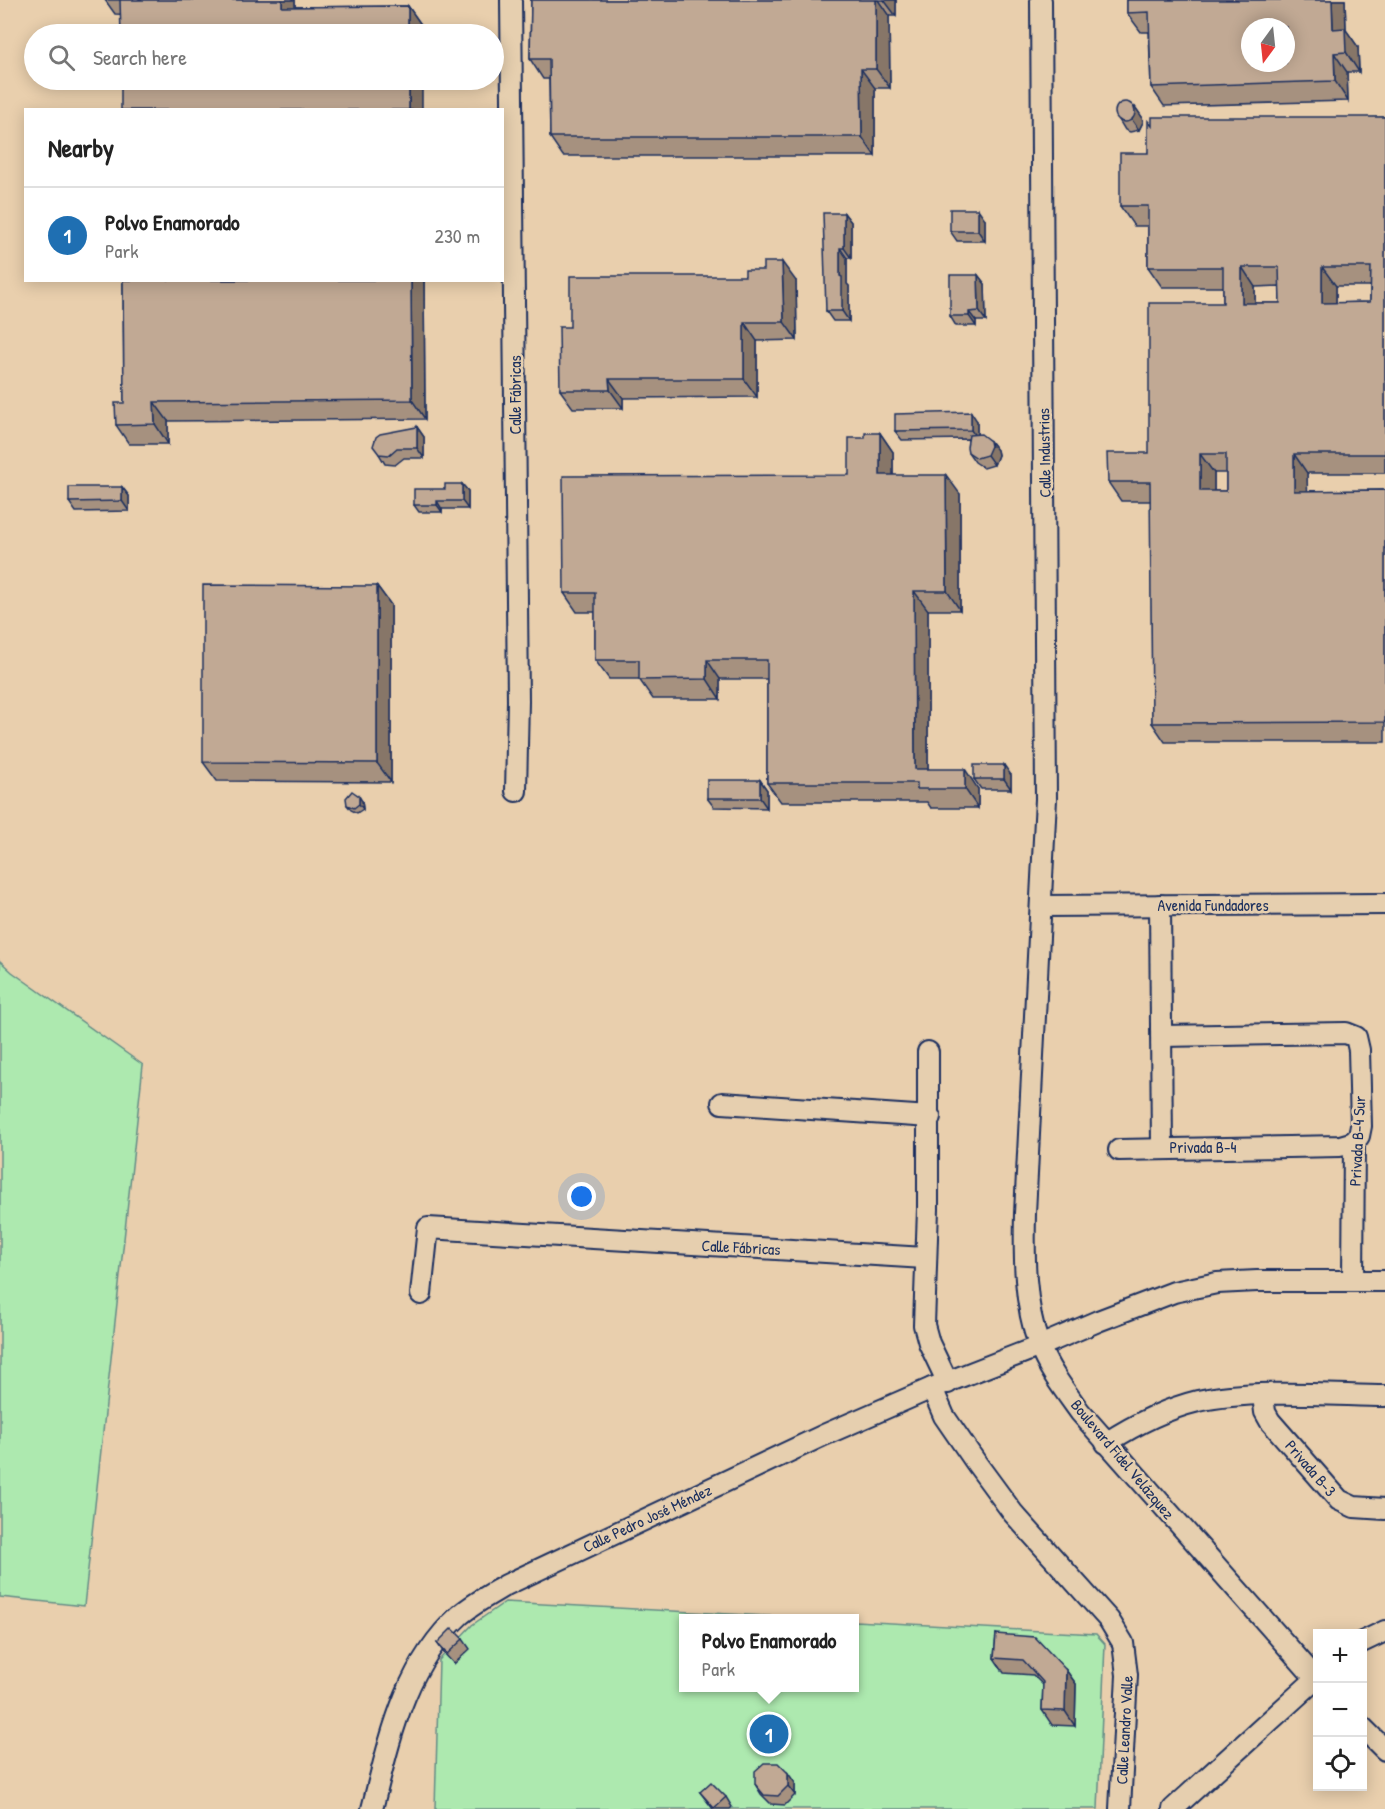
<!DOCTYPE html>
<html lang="en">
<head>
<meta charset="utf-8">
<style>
	:root { --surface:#fff; --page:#f2f2f2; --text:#222; --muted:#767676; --line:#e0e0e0; --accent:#1f6fb2 }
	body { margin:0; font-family:"Patrick Hand",sans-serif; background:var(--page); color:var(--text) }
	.controls { position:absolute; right:18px; bottom:18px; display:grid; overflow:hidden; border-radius:0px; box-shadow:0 3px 15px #0003 }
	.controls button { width:54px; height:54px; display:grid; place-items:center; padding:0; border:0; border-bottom:2px solid var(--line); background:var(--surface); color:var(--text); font:30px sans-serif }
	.compass { position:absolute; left:1241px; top:18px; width:54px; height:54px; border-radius:50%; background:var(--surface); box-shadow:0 3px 15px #0003; rotate:195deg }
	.you { position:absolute; left:582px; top:1197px; width:21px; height:21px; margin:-15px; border:4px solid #fff; border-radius:50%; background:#1a73e8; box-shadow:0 0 0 9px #1a73e833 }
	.badge { display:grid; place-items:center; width:39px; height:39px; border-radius:50%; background:var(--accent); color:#fff; font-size:20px; font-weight:700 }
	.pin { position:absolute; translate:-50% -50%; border:3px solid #fff; box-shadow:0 2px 6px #0006 }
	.popup { position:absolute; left:679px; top:1614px; width:180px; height:78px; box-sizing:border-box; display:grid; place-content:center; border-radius:0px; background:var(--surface); filter:drop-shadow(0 2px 4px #0005); font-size:20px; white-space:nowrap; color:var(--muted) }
	.popup b { font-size:22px; color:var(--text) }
	.popup::after { content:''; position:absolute; left:50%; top:100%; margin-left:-12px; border:12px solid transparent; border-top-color:var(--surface) }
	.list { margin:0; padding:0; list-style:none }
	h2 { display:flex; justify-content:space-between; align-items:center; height:78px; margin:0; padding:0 24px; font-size:26px }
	h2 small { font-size:20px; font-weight:400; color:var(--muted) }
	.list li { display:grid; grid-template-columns:39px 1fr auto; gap:18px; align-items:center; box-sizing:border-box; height:96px; padding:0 24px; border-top:2px solid var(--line) }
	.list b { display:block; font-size:22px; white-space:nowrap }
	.list p { margin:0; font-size:20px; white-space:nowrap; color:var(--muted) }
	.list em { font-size:20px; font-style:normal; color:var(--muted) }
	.icon { flex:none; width:33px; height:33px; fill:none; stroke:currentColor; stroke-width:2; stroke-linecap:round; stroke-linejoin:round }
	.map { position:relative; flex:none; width:1385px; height:1809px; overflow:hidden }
	.search { position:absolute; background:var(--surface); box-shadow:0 3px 15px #0003; left:24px; top:24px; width:480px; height:66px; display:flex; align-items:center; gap:15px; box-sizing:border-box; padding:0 21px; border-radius:33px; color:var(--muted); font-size:22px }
	.panel { position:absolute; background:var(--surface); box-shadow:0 3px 15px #0003; left:24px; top:108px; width:480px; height:174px; border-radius:0px }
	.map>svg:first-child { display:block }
	.green { fill:#ade9af; stroke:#648c86; stroke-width:1.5 }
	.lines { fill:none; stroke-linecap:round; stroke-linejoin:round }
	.minor-casing { stroke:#1b2f5e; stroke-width:24 }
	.minor { stroke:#e6cfaf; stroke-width:20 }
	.wall { fill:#a6917f; stroke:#1b2f5e; stroke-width:1.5; fill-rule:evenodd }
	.shaded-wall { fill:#877668; stroke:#1b2f5e; stroke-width:1.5 }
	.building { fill:#c1a994; stroke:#1b2f5e; stroke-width:1.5; fill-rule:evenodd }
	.labels { text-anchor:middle; stroke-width:5; stroke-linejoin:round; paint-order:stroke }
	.street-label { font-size:16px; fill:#1b2f5e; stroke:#e6cfaf }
</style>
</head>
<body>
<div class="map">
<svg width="1385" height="1809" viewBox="0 0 1385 1809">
	<rect width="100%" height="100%" fill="#e9cfad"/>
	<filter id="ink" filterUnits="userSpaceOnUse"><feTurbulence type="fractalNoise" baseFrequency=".0167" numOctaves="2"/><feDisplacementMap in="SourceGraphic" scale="12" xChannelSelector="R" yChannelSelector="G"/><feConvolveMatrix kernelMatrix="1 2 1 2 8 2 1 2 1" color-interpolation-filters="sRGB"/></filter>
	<g filter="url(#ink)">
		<g class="green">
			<polygon points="0,961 12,972 143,1065 84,1606 0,1597"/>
			<polygon points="505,1602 805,1618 684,1618 684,1688 854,1688 855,1621 1096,1634 1105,1644 1098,1809 435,1809 439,1660 472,1625"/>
		</g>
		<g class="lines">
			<defs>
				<g id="minor">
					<polyline points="511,0 518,701 516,791"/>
					<path d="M1041,0L1046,799L1025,1213C1024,1257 1024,1303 1039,1345C1048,1369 1065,1391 1080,1412L1318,1681"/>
					<polyline points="1160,905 1162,1147"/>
					<polyline points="1041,906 1385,904"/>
					<polyline points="1162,1036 1346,1033 1356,1037 1359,1050 1361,1126 1359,1136 1354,1142 1353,1281"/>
					<polyline points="928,1052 928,1209 924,1325 929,1343 948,1383"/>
					<polyline points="722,1103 930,1117"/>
					<polyline points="1119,1150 1340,1146 1354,1142"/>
					<polyline points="421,1294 428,1228 925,1258"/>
					<polyline points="932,1388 944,1416 977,1464 1013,1513 1109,1620 1123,1643 1127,1675 1120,1809"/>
					<polyline points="1263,1395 1265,1412 1270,1421 1339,1500 1354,1507 1385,1509"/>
					<path d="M1106,1443C1134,1425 1165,1409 1198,1401C1253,1389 1327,1395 1385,1396"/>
					<polyline points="1362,1642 1385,1631"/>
					<polyline points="1362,1727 1385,1750"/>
					<path d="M372,1809C390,1739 404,1666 460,1615C474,1603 491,1594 506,1585L824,1435L932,1388L1040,1346L1098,1321L1174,1292L1217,1283L1257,1281H1385"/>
					<polyline points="1173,1809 1318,1677"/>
				</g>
			</defs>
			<use href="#minor" class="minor-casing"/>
			<use href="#minor" class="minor"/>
		</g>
		<g class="wall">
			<polygon points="105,0 295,0 295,7 408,6 422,26 115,14"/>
			<polygon points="531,0 896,0 896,16 889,16 890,88 875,88 875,156 563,156 550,137 549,79 543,79 530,59"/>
			<polygon points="1127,0 1345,0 1346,30 1358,47 1359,72 1347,72 1348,101 1164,106 1151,87 1149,32 1141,32 1127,13"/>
			<polygon points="1135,107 1142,117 1143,122 1139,130 1130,132 1125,130 1119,120"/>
			<path d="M1385,117V473H1307V491L1385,490V742H1165L1152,723L1151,501H1121L1108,482L1149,453L1223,303V287H1162L1148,267V226H1134L1120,206L1148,153L1152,126ZM1280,286V303H1255V287ZM1336,286H1370V302L1336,303ZM1214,473H1226V491H1214Z"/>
			<polygon points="844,213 851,222 851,258 847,258 847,284 849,286 849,321 833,321 826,311"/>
			<polygon points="985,219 985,241 957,241 950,231"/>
			<polygon points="978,275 985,284 986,321 976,321 976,326 956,326 950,316"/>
			<polygon points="123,280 424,280 425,419 168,421 168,444 129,444 116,425 124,403"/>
			<polygon points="796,281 797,340 757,341 757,397 623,398 623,408 573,408 560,390 570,327"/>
			<polygon points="977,421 977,435 990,441 997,450 998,455 994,465 984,468 975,462 968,452 968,439 902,440 895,431"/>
			<polygon points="417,427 424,437 424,458 404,458 395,465 385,464 379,454"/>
			<polygon points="880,433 893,452 893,475 960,494 960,610 928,610 928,769 978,789 978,808 931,808 927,802 781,802 767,783 767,679 720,679 720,699 653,699 639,679 609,679 595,660 595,612 577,612 564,593 849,475 865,438"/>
			<polygon points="462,484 468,491 468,509 442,509 442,512 419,512 414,505 445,489"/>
			<polygon points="122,487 129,496 129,511 76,512 69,502"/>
			<polygon points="377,586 391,605 391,782 217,781 203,762"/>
			<polygon points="1011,775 1011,789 981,789 974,779"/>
			<polygon points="760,780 767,790 767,808 714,807 707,798"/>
			<polygon points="362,801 363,809 357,813 351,810 347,805"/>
			<polygon points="996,1634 1066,1670 1076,1684 1075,1726 1052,1725 1042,1710 1043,1685 1033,1675 1004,1673 994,1658"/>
			<polygon points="463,1639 470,1649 454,1664 444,1653 437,1643"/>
			<polygon points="795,1783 795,1795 785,1805 771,1804 761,1794 755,1784"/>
			<polygon points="700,1792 726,1797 732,1807 730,1809 713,1809"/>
		</g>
		<g class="shaded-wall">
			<polygon points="282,0 295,0 295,27 282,7"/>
			<polygon points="876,0 878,0 889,16 890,88 876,69"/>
			<polygon points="884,0 896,0 896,16"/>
			<polygon points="1332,0 1345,0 1346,30 1358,47 1359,72 1346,52 1333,29"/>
			<polygon points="408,6 422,26 422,34 408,34"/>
			<polygon points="1334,53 1347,72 1348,101 1335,81"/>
			<polygon points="861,69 875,88 875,156 862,137"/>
			<rect x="409" y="80" width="13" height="30"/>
			<polygon points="1135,107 1142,117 1143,122 1139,130 1132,120"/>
			<polygon points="978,209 985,219 985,241 978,231"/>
			<polygon points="844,213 851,222 851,258 844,248"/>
			<polygon points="840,248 847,258 847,284 849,286 849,321 842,311 840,276"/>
			<polygon points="782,262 796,281 797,340 784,322"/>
			<polygon points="1242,267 1255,287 1255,322 1242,303"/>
			<polygon points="1322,267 1336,286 1336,322 1322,303"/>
			<polygon points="978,275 985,284 986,321 979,311"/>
			<polygon points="411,280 424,280 425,419 412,400"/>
			<polygon points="969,312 976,321 976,326 969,316"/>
			<polygon points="744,322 757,341 757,397 744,379"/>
			<polygon points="609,379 623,398 623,408 610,390"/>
			<polygon points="154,402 168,421 168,444 155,424"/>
			<polygon points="971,412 977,421 977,439 971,430"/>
			<polygon points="417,427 424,437 424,458 417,448"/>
			<polygon points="880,433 893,452 893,494 880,475"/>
			<polygon points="990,441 997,450 998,455 994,465 987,455"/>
			<polygon points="1200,454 1214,473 1214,510 1200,491"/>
			<polygon points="1294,454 1307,473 1308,510 1294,491"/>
			<polygon points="946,475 960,494 960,610 947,591"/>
			<polygon points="462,484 468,491 468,509 462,501"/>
			<polygon points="122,487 129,496 129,511 122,501"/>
			<polygon points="437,501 442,509 442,512 437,505"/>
			<polygon points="377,586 391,605 391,782 377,763"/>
			<polygon points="914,591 928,610 928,789 915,769"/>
			<polygon points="707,660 720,679 720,699 707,679"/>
			<polygon points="1004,765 1011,775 1011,789 1004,779"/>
			<polygon points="965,769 978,789 978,808 965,789"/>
			<polygon points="760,780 767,790 767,808 760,798"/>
			<polygon points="359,796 362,801 363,809 359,804"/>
			<polygon points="1066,1670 1076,1684 1075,1726 1065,1711"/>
			<polygon points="788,1773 795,1783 795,1795 788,1786"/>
		</g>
		<g class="building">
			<polygon points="120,0 282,0 282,7 408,6 408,34 121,34"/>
			<polygon points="531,0 876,0 876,69 861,69 862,137 550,137 549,59 530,59"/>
			<path d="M1127,0H1332L1333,29L1345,28L1346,52L1334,53L1335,81L1151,87L1149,12L1127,13ZM1250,27H1286V63H1250Z"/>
			<rect x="121" y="80" width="288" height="30"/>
			<circle cx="1125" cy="112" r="10"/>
			<path d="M1152,117H1385V454H1294V491L1385,490V722L1152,723L1150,482H1108L1107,453H1149V303H1223V267H1148V206H1120V153H1148V121L1152,126ZM1242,267H1279L1280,303H1242ZM1322,267H1371L1370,302L1322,303ZM1200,454H1226V491H1200Z"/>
			<rect x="950" y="209" width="28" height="22"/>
			<polygon points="823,213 844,213 844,248 840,248 840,276 842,277 842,311 826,311"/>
			<polygon points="763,262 782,262 784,322 744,322 744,379 609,379 610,390 560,390 559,327 570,327 570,276 745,276 745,270 763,270"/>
			<polygon points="950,275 978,275 979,311 969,312 969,316 950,316"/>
			<polygon points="123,280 411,280 412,400 154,402 155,424 116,425 115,403 124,403"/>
			<polygon points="971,412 971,430 895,431 895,414"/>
			<polygon points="417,427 417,448 397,448 389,455 379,454 373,446 376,437 380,434"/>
			<polygon points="865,433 880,433 880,475 946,475 947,591 914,591 915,769 965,769 965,789 917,789 917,783 767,783 767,660 707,660 707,679 639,680 639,660 595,660 595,593 564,593 563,476 849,475 849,438 865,438"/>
			<polygon points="981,434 990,441 991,446 987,455 977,458 968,452 967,447 969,435"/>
			<polygon points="445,484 462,484 462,501 437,501 437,505 414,505 414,489 445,489"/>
			<polygon points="69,487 122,487 122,501 69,502"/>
			<polygon points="203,585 377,586 377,763 203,762"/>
			<rect x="974" y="765" width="30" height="14"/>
			<rect x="707" y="780" width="53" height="18"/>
			<polygon points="352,791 359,796 359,804 354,808 347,805 346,798"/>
			<polygon points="452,1628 463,1639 447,1654 437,1643"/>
			<polygon points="996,1634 1035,1637 1066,1670 1065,1711 1042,1710 1043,1682 1023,1660 994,1658"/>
			<polygon points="764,1763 778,1763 788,1773 788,1786 778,1796 764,1795 755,1784 755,1771"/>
			<polygon points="711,1782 726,1797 714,1808 700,1792"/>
		</g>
	</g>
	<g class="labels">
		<g class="street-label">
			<text transform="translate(515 395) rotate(-90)" y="6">Calle Fábricas</text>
			<text transform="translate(1044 453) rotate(-91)" y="6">Calle Industrias</text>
			<text x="1213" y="911">Avenida Fundadores</text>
			<text transform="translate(1357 1141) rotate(-87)" y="6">Privada B-4 Sur</text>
			<text x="1203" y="1153">Privada B-4</text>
			<text transform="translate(741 1247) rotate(3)" y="6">Calle Fábricas</text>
			<text transform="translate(1123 1459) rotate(50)" y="6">Boulevard Fidel Velázquez</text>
			<text transform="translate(1311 1468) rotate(49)" y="6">Privada B-3</text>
			<text transform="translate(647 1518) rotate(-25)" y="6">Calle Pedro José Méndez</text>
			<text transform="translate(1124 1730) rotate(-87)" y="6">Calle Leandro Valle</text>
		</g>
	</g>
</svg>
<div class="controls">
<button>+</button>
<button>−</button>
<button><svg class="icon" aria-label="locate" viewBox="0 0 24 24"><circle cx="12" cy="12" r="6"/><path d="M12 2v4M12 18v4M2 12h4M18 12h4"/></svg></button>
</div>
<svg class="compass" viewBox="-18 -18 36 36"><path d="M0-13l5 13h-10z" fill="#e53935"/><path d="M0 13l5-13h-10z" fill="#767676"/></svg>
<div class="you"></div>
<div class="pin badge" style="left:769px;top:1734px">1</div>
<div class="popup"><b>Polvo Enamorado</b>Park</div>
<div class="search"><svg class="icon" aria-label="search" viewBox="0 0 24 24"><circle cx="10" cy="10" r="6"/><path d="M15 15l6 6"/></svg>Search here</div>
<section class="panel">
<h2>Nearby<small></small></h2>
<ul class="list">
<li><span class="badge">1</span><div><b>Polvo Enamorado</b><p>Park</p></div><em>230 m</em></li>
</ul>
</section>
</div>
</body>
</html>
